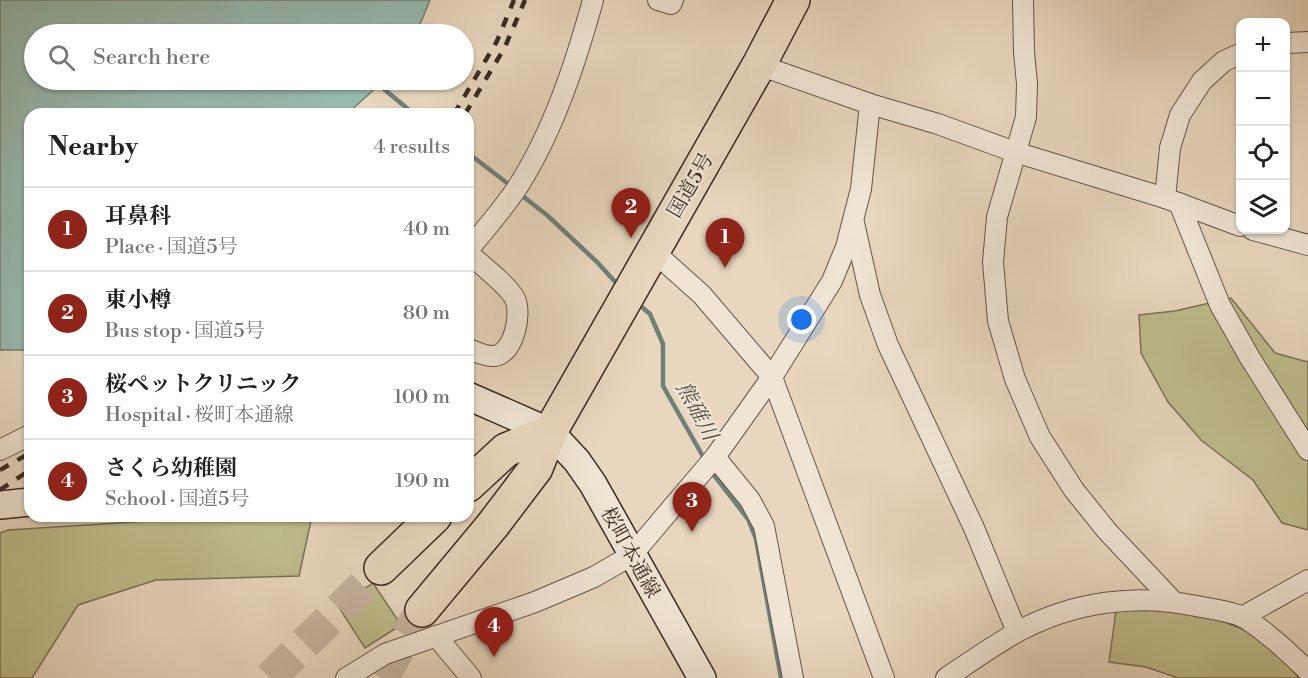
<!DOCTYPE html>
<html lang="en">
<head>
<meta charset="utf-8">
<style>
	:root { --surface:#fff; --page:#f2f2f2; --text:#222; --muted:#767676; --line:#e0e0e0; --accent:#8f2418 }
	body { margin:0; font-family:"Libre Bodoni","Noto Serif JP",serif; background:var(--page); color:var(--text) }
	.controls { position:absolute; right:18px; top:18px; display:grid; overflow:hidden; border-radius:12px; box-shadow:0 2px 4px #0004 }
	.controls button { width:54px; height:54px; display:grid; place-items:center; padding:0; border:0; border-bottom:2px solid var(--line); background:var(--surface); color:var(--text); font:30px sans-serif }
	.you { position:absolute; left:802px; top:320px; width:21px; height:21px; margin:-15px; border:4px solid #fff; border-radius:50%; background:#1a73e8; box-shadow:0 0 0 9px #1a73e833 }
	.badge { display:grid; place-items:center; width:39px; height:39px; border-radius:50%; background:var(--accent); color:#fff; font-size:20px; font-weight:700 }
	.pin { position:absolute; translate:-50% -50px; filter:drop-shadow(0 2px 3px #0008) }
	.pin::after { content:''; position:absolute; top:32px; width:21px; height:18px; background:inherit; clip-path:polygon(0 0,100% 0,50% 100%) }
	.list { margin:0; padding:0; list-style:none }
	h2 { display:flex; justify-content:space-between; align-items:center; height:78px; margin:0; padding:0 24px; font-size:26px }
	h2 small { font-size:20px; font-weight:400; color:var(--muted) }
	.list li { display:grid; grid-template-columns:39px 1fr auto; gap:18px; align-items:center; box-sizing:border-box; height:84px; padding:0 24px; border-top:2px solid var(--line) }
	.list b { display:block; font-size:22px; white-space:nowrap }
	.list p { margin:0; font-size:20px; white-space:nowrap; color:var(--muted) }
	.list em { font-size:20px; font-style:normal; color:var(--muted) }
	.icon { flex:none; width:33px; height:33px; fill:none; stroke:currentColor; stroke-width:2; stroke-linecap:round; stroke-linejoin:round }
	.map { position:relative; flex:none; width:1308px; height:678px; overflow:hidden }
	.search { position:absolute; background:var(--surface); box-shadow:0 2px 4px #0004; left:24px; top:24px; width:450px; height:66px; display:flex; align-items:center; gap:15px; box-sizing:border-box; padding:0 21px; border-radius:33px; color:var(--muted); font-size:22px }
	.panel { position:absolute; background:var(--surface); box-shadow:0 2px 4px #0004; left:24px; top:108px; width:450px; height:414px; border-radius:18px }
	.map>svg:first-child { display:block }
	.green { fill:#bebc8c; stroke:#7a7356; stroke-width:1.5 }
	.water { fill:#97bab0; stroke:#718077; stroke-width:1.5 }
	.lines { fill:none; stroke-linecap:round; stroke-linejoin:round }
	.stream { stroke:#718077; stroke-width:4.5 }
	.highway-tunnel { stroke:#c5b49f; stroke-width:33; stroke-dasharray:33 16; stroke-linecap:butt }
	.street-casing { stroke:#635548; stroke-width:22 }
	.secondary-casing { stroke:#372a21; stroke-width:30 }
	.highway-casing { stroke:#372a21; stroke-width:36 }
	.street { stroke:#f0e5d5; stroke-width:20 }
	.secondary { stroke:#f0e5d5; stroke-width:27 }
	.highway { stroke:#e8d7be; stroke-width:33 }
	.rail { stroke:#372a21; stroke-width:4.5; stroke-dasharray:10 10; stroke-linecap:butt }
	.labels { text-anchor:middle; stroke-width:4.5; stroke-linejoin:round; paint-order:stroke }
	.street-label { font-size:20px; fill:#372a21; stroke:#f0e5d5 }
	.water-label { font-size:21px; font-style:italic; fill:#4f4e45; stroke:#f0e5d5 }
</style>
</head>
<body>
<div class="map">
<svg width="1308" height="678" viewBox="0 0 1308 678">
	<rect width="100%" height="100%" fill="#e8d7be"/>
	<filter id="stains"><feTurbulence type="fractalNoise" baseFrequency=".00333" numOctaves="4"/><feColorMatrix values="0 0 0 0 .2 0 0 0 0 .09 0 0 0 0 .02 0 0 0 .5 -.17"/></filter>
	<radialGradient id="worn" r=".72"><stop offset=".6" stop-color="#630" stop-opacity="0"/><stop offset="1" stop-color="#630" stop-opacity=".3"/></radialGradient>
	<g class="green">
		<polygon points="1231,298 1275,353 1308,362 1308,530 1282,523 1253,480 1201,440 1168,402 1141,353 1139,315 1175,311"/>
		<polygon points="176,516 312,516 299,576 156,580 78,605 32,678 0,678 0,533 8,530 165,520"/>
		<polygon points="373,583 401,625 365,648 338,606"/>
		<polygon points="1116,610 1164,610 1213,618 1248,631 1282,657 1299,678 1178,678 1146,667 1109,662"/>
	</g>
	<polygon class="water" points="0,0 430,0 421,22 413,34 34,34 34,80 383,80 379,85 347,114 30,114 30,350 0,350"/>
	<g class="lines">
		<g class="stream">
			<polyline points="379,85 414,114"/>
			<polyline points="468,153 511,186"/>
			<polyline points="520,194 548,216 597,262 619,286"/>
			<polyline points="636,302 650,314 663,344 663,386 705,460"/>
			<polyline points="710,470 748,519 756,539 781,678"/>
		</g>
		<g class="highway-tunnel">
			<polyline points="270,678 381,568"/>
			<polyline points="382,678 422,610"/>
		</g>
		<defs>
			<g id="street">
				<polyline points="658,0 671,4 673,0"/>
				<polyline points="1023,0 1024,52 1027,84 1026,117 997,217 993,262 998,321 1015,379 1040,437 1074,490 1107,531 1173,601"/>
				<polyline points="1286,43 1308,42"/>
				<polyline points="759,65 870,104 938,124 1015,152 1165,198 1240,226"/>
				<polyline points="1165,198 1170,148 1180,115 1202,81 1224,61 1240,54"/>
				<polyline points="1179,203 1220,305 1250,358 1308,450"/>
				<polyline points="854,223 870,295 888,345 974,528 1017,632"/>
				<polyline points="1253,230 1308,245"/>
				<path d="M468,250C485,230 502,210 517,188C553,132 575,65 593,0"/>
				<polyline points="653,251 702,295 772,377 884,678"/>
				<path d="M468,253C479,263 509,286 515,299C522,314 514,353 495,356C486,357 477,352 468,349"/>
				<polyline points="0,450 30,435"/>
				<polyline points="715,457 750,500 764,526 793,678"/>
				<polyline points="1242,617 1308,580"/>
				<polyline points="436,636 471,678"/>
				<polyline points="346,678 385,654 535,602 594,577 632,555 715,457 772,377 832,281 846,247 861,189 870,104"/>
				<path d="M946,678C970,662 994,645 1019,631C1073,602 1137,593 1196,606C1211,609 1232,611 1245,618C1268,633 1288,652 1308,671"/>
			</g>
			<g id="secondary">
				<polyline points="468,396 550,432 577,461 593,484 702,678"/>
				<polyline points="0,505 30,502"/>
			</g>
			<g id="highway">
				<polyline points="468,485 506,450 550,432"/>
				<polyline points="381,568 435,516"/>
				<polyline points="422,610 492,526 536,468 550,432 759,65 793,0"/>
			</g>
		</defs>
		<use href="#street" class="street-casing"/>
		<use href="#secondary" class="secondary-casing"/>
		<use href="#highway" class="highway-casing"/>
		<use href="#street" class="street"/>
		<use href="#secondary" class="secondary"/>
		<use href="#highway" class="highway"/>
		<g class="rail">
			<polyline points="454,114 497,41 514,0"/>
			<polyline points="465,114 505,47 525,0"/>
			<polyline points="0,470 30,453"/>
			<polyline points="0,490 30,470"/>
		</g>
	</g>
	<g class="labels">
		<g class="street-label">
			<text transform="translate(690 185) rotate(-60)" y="7">国道5号</text>
			<text transform="translate(631 552) rotate(61)" y="7">桜町本通線</text>
		</g>
		<g class="water-label">
			<text transform="translate(697 411) rotate(62)" y="7">熊碓川</text>
		</g>
	</g>
	<rect width="100%" height="100%" filter="url(#stains)"/>
	<rect width="100%" height="100%" fill="url(#worn)"/>
</svg>
<div class="controls">
<button>+</button>
<button>−</button>
<button><svg class="icon" aria-label="locate" viewBox="0 0 24 24"><circle cx="12" cy="12" r="6"/><path d="M12 2v4M12 18v4M2 12h4M18 12h4"/></svg></button>
<button><svg class="icon" aria-label="layers" viewBox="0 0 24 24"><path d="M12 4l9 5-9 5-9-5zM3 14l9 5 9-5"/></svg></button>
</div>
<div class="you"></div>
<div class="pin badge" style="left:725px;top:268px">1</div>
<div class="pin badge" style="left:631px;top:238px">2</div>
<div class="pin badge" style="left:692px;top:532px">3</div>
<div class="pin badge" style="left:494px;top:657px">4</div>
<div class="search"><svg class="icon" aria-label="search" viewBox="0 0 24 24"><circle cx="10" cy="10" r="6"/><path d="M15 15l6 6"/></svg>Search here</div>
<section class="panel">
<h2>Nearby<small>4 results</small></h2>
<ul class="list">
<li><span class="badge">1</span><div><b>耳鼻科</b><p>Place · 国道5号</p></div><em>40 m</em></li>
<li><span class="badge">2</span><div><b>東小樽</b><p>Bus stop · 国道5号</p></div><em>80 m</em></li>
<li><span class="badge">3</span><div><b>桜ペットクリニック</b><p>Hospital · 桜町本通線</p></div><em>100 m</em></li>
<li><span class="badge">4</span><div><b>さくら幼稚園</b><p>School · 国道5号</p></div><em>190 m</em></li>
</ul>
</section>
</div>
</body>
</html>
